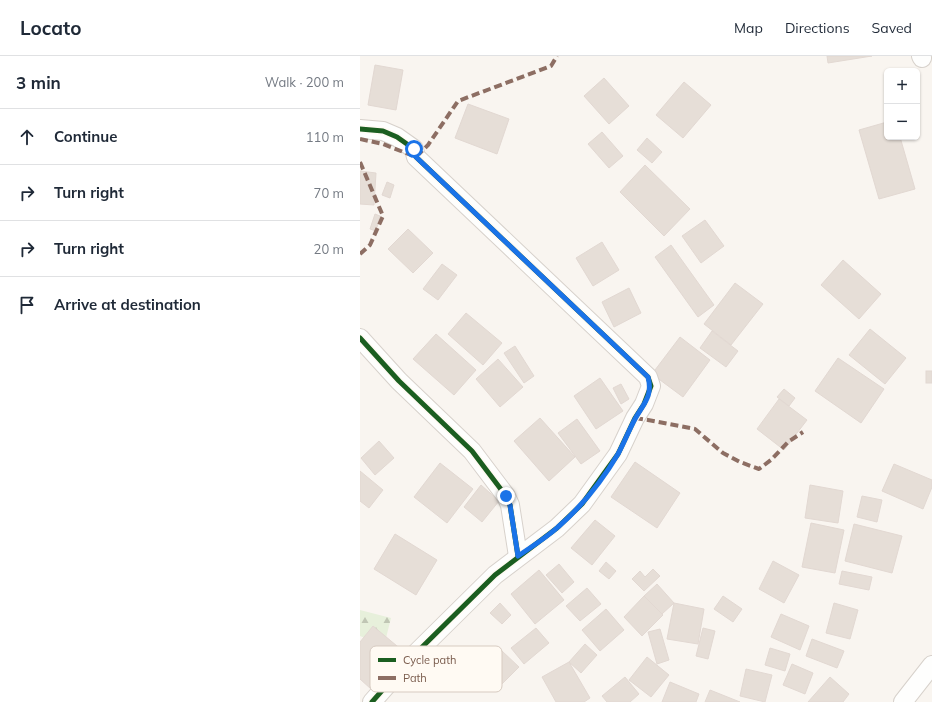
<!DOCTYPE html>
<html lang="en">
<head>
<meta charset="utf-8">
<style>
	:root { --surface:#fff; --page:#f2f2f3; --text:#1f2937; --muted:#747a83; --line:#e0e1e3 }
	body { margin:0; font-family:Mulish,sans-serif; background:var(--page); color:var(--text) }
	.controls { position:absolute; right:12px; top:12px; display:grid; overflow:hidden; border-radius:6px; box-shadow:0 1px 3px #0004 }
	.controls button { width:36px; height:36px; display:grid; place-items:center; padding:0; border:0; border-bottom:1px solid var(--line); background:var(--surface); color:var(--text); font:20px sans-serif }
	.stop { position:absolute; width:12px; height:12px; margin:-9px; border:3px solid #1a73e8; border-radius:50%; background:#fff }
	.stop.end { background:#1a73e8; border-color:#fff; box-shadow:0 1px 4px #0008 }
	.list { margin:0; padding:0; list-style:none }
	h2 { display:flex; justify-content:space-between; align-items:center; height:52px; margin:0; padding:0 16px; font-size:17px }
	h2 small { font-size:13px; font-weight:400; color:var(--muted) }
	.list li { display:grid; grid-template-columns:26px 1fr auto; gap:12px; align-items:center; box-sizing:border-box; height:56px; padding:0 16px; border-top:1px solid var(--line) }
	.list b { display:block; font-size:15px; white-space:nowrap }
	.list em { font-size:13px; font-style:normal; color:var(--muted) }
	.icon { flex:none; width:22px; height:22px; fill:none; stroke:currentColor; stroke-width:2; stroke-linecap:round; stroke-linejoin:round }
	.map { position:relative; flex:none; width:572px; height:646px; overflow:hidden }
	header { display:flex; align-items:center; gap:24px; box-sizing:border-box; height:56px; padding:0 20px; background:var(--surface); border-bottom:1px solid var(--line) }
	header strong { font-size:19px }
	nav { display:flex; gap:22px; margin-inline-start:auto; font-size:14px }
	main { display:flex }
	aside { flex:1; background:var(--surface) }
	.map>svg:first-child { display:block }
	.forest { fill:url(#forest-firs) }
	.building { fill:#e6ded7; stroke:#e2d8d2 }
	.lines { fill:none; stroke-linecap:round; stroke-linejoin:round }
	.street-casing { stroke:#d7d1cb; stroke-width:20 }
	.street { stroke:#fefefd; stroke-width:18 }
	.quiet { stroke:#8d6e63; stroke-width:4; stroke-dasharray:8 4; stroke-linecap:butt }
	.cycleway-casing { stroke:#fffaf3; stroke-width:8 }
	.cycleway { stroke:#1b5e20; stroke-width:5 }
	.route { stroke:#1a73e8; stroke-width:5 }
	.key { fill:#fffaf3; stroke:#d7cbc1; stroke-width:1 }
	.key-label { font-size:11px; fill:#7a5c4d }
</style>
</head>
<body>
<header>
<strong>Locato</strong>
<nav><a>Map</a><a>Directions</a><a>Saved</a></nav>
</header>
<main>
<aside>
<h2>3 min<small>Walk · 200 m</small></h2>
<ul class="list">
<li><svg class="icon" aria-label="ahead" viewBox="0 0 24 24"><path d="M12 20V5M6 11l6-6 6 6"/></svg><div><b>Continue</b></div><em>110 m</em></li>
<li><svg class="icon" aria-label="right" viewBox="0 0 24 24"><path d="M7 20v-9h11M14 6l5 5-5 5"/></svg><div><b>Turn right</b></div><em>70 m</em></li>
<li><svg class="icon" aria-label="right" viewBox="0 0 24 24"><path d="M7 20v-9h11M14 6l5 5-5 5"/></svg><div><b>Turn right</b></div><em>20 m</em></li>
<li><svg class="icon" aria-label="arrive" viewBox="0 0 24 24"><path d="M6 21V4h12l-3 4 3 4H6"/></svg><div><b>Arrive at destination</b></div></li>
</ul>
</aside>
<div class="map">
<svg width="572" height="646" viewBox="0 0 572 646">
	<defs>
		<pattern id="forest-firs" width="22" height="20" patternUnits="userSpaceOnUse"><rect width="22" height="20" fill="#e7f0db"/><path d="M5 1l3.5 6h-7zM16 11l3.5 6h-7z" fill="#c0c6b4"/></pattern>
	</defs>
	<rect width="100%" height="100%" fill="#f9f5f0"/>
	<polygon class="forest" points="0,554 31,562 24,590 0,580"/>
	<g class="building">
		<polygon points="467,0 512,0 468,7"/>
		<polygon points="15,9 43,14 36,54 8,49"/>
		<polygon points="244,22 269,50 249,68 224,40"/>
		<polygon points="324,26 351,49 323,82 296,59"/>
		<polygon points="108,48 149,63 137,98 95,82"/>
		<polygon points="527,66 527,81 540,81 555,133 519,143 499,74"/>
		<polygon points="242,76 263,100 249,112 228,88"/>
		<polygon points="287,82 302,96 292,107 277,94"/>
		<polygon points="285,109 330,153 304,180 260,136"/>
		<polygon points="0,115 16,117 14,149 0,148"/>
		<polygon points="27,126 34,129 30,142 22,139"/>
		<polygon points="15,158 20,160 16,175 10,173"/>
		<polygon points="345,164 364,190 341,207 322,180"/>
		<polygon points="48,173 73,197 53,217 28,193"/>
		<polygon points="242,186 259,214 233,230 216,202"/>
		<polygon points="311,189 354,249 338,261 295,201"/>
		<polygon points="483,204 521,238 499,263 461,229"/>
		<polygon points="82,208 97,219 78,244 63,233"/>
		<polygon points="375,227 403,248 371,289 344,268"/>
		<polygon points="269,232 281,257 254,271 242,246"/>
		<polygon points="106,257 142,287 123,309 88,278"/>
		<polygon points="510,273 546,302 525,328 489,299"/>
		<polygon points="352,275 378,295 366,311 340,292"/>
		<polygon points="76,278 116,314 94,339 53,303"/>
		<polygon points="320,281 350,304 323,341 292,318"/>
		<polygon points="155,290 174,320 164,327 144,297"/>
		<polygon points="478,302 524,333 501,367 455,335"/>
		<polygon points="138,303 163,331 140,351 116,323"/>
		<rect x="566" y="315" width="6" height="12"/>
		<polygon points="240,322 263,355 236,373 214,340"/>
		<polygon points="261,328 269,343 261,348 253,332"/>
		<polygon points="424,333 435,342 429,350 417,341"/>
		<polygon points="419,343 447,364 424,394 397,373"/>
		<polygon points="180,362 215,401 189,425 154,385"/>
		<polygon points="217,363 240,395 221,408 198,377"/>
		<polygon points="19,385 34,402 15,419 1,402"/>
		<polygon points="275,406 320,437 297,472 251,441"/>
		<polygon points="80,407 113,433 87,467 54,441"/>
		<polygon points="534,408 572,424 572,431 563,453 522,435"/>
		<polygon points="0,415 23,434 9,452 0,445"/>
		<polygon points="121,429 139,445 122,466 104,451"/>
		<polygon points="450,429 483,435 478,467 445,462"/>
		<polygon points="502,440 522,444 517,466 497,461"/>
		<polygon points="235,464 255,480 232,509 211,492"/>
		<polygon points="451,467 484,474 475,517 442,511"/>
		<polygon points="494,468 542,480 532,517 485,505"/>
		<polygon points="35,478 77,504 56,539 14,513"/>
		<polygon points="413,505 439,519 424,547 399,533"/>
		<polygon points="246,506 256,515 249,523 239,515"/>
		<polygon points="199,508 214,526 202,537 186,519"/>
		<polygon points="293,513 300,520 284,535 272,523 280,515 285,521"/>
		<polygon points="179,514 204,544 175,568 151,538"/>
		<polygon points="482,515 512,521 509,534 479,528"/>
		<polygon points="297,528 314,547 302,558 284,540"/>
		<polygon points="227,532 241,548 220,565 206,550"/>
		<polygon points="284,540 303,559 282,580 264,561"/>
		<polygon points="363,540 382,553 373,566 354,553"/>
		<polygon points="140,547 151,559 142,568 130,557"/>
		<polygon points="314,547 344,553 338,588 307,583"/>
		<polygon points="474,547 498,554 490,583 466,577"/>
		<polygon points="246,553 264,574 240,595 222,574"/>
		<polygon points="421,558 449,570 440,594 411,581"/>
		<polygon points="13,570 43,595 11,633 0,623 0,586"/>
		<polygon points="176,572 189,587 164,608 151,592"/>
		<polygon points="343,572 355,575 348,603 336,600"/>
		<polygon points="300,573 309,604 297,608 288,576"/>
		<polygon points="452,583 484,595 477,612 446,600"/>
		<polygon points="225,588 237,599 221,617 209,606"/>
		<polygon points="410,592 430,598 425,615 405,609"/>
		<polygon points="142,595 159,611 135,635 119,618"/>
		<polygon points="287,601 309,619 291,641 269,624"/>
		<polygon points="209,606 230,642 224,646 196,646 182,621"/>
		<polygon points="432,608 453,617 445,638 423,629"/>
		<polygon points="386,613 412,619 405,646 380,640"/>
		<polygon points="265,621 279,638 270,646 247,646 242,640"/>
		<polygon points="470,621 489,638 483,646 448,646"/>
		<polygon points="310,626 339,638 336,646 302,646"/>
		<polygon points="350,634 380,646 345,646"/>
	</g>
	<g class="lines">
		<defs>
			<g id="street">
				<polyline points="561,0 562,2"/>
				<polyline points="0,73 23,75 37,81 54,93 56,101 288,321 291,330 284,348 275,362 258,398 222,448 197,472 135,519 49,604 12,646"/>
				<polyline points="0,282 39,325 112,395 146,440 150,449 158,500"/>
				<polyline points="543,646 572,609"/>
			</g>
		</defs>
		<use href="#street" class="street-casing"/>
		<use href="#street" class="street"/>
		<g class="quiet">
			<polyline points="0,83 23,88 56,101 68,89 98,45 191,10 197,0"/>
			<polyline points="0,106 23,160 10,189 0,198"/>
			<polyline points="275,362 288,364 335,373 363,397 380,406 399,413 411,404 428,386 443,376"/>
		</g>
		<defs>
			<g id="cycleway">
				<polyline points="0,73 23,75 37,81 54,93 56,101 288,321 291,330 284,348 275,362 258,398 222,448 197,472 135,519 49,604 12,646"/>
				<polyline points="0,282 39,325 112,395 146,440 150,449 158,500"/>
			</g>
		</defs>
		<use href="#cycleway" class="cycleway-casing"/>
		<use href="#cycleway" class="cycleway"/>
	</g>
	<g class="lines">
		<path class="route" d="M54,93L56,101L288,321C293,340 284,347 275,363C269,374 264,387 258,398C242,425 221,451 198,471C186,482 171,491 158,500L150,449L146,440"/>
	</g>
	<rect x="10" y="590" width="132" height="46" rx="6" class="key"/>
	<rect x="18" y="602" width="18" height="4" fill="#1b5e20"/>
	<rect x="18" y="620" width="18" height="4" fill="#8d6e63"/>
	<g class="key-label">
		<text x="43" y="608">Cycle path</text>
		<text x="43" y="626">Path</text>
	</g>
</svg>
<div class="controls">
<button>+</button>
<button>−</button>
</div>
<div class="stop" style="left:54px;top:93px"></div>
<div class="stop end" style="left:146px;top:440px"></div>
</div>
</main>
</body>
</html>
